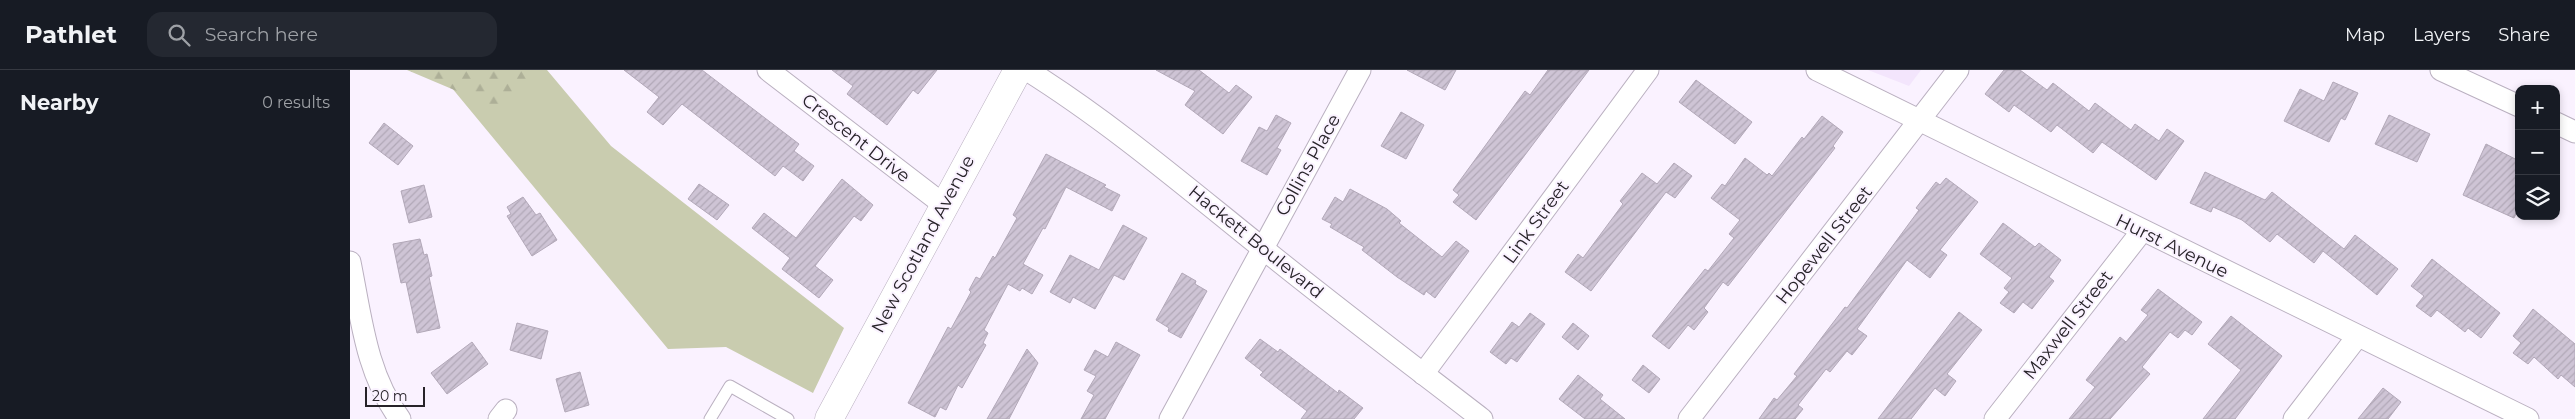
<!DOCTYPE html>
<html lang="en">
<head>
<meta charset="utf-8">
<style>
	:root { --surface:#171b24; --page:#242831; --text:#f1f3f6; --muted:#9ea1a6; --line:#363941 }
	body { margin:0; font-family:Montserrat,sans-serif; background:var(--page); color:var(--text) }
	.controls { position:absolute; right:15px; top:15px; display:grid; overflow:hidden; border-radius:10px; box-shadow:0 2px 8px #0003 }
	.controls button { width:45px; height:45px; display:grid; place-items:center; padding:0; border:0; border-bottom:1px solid var(--line); background:var(--surface); color:var(--text); font:25px sans-serif }
	.scale { position:absolute; left:15px; bottom:12px; width:60px; box-sizing:border-box; padding-left:5px; border:2px solid #272329; border-top:0; font-size:14px; line-height:18px; white-space:nowrap; color:#272329; -webkit-text-stroke:4px #faf2ff; paint-order:stroke }
	.list { margin:0; padding:0; list-style:none }
	h2 { display:flex; justify-content:space-between; align-items:center; height:65px; margin:0; padding:0 20px; font-size:21px }
	h2 small { font-size:16px; font-weight:400; color:var(--muted) }
	.icon { flex:none; width:28px; height:28px; fill:none; stroke:currentColor; stroke-width:2; stroke-linecap:round; stroke-linejoin:round }
	.map { position:relative; flex:none; width:2225px; height:349px; overflow:hidden }
	header { display:flex; align-items:center; gap:30px; box-sizing:border-box; height:70px; padding:0 25px; background:var(--surface); border-bottom:1px solid var(--line) }
	header strong { font-size:24px }
	nav { display:flex; gap:28px; margin-inline-start:auto; font-size:18px }
	.search { width:350px; height:45px; background:var(--page); display:flex; align-items:center; gap:12px; box-sizing:border-box; padding:0 18px; border-radius:15px; color:var(--muted); font-size:19px }
	main { display:flex }
	aside { flex:1; background:var(--surface) }
	.map>svg:first-child { display:block }
	.built { fill:#f3e5fc }
	.green { fill:#c9ccaf }
	.forest { fill:url(#forest-firs) }
	.building { fill:url(#building-hatch); stroke:#b2a8b8 }
	.lines { fill:none; stroke-linecap:round; stroke-linejoin:round }
	.lane-casing { stroke:#bab0c0; stroke-width:13 }
	.street-casing { stroke:#bab0c0; stroke-width:23 }
	.secondary-casing { stroke:#bab0c0; stroke-width:29 }
	.lane { stroke:#fff; stroke-width:11 }
	.street { stroke:#fff; stroke-width:21 }
	.secondary { stroke:#fff; stroke-width:28 }
	.labels { text-anchor:middle; stroke-width:4; stroke-linejoin:round; paint-order:stroke }
	.street-label { font-size:18px; fill:#272329; stroke:#faf2ff }
</style>
</head>
<body>
<header>
<strong>Pathlet</strong>
<div class="search"><svg class="icon" aria-label="search" viewBox="0 0 24 24"><circle cx="10" cy="10" r="6"/><path d="M15 15l6 6"/></svg>Search here</div>
<nav><a>Map</a><a>Layers</a><a>Share</a></nav>
</header>
<main>
<aside>
<h2>Nearby<small>0 results</small></h2>
<ul class="list">
</ul>
</aside>
<div class="map">
<svg width="2225" height="349" viewBox="0 0 2225 349">
	<defs>
		<pattern id="forest-firs" width="22" height="20" patternUnits="userSpaceOnUse" patternTransform="scale(1.25)"><rect width="22" height="20" fill="#c9ccaf"/><path d="M5 1l3.5 6h-7zM16 11l3.5 6h-7z" fill="#adaf97"/></pattern>
		<pattern id="building-hatch" width="6" height="6" patternUnits="userSpaceOnUse" patternTransform="scale(1.25)"><rect width="6" height="6" fill="#cec4d5"/><path d="M-1 1l2-2M0 6l6-6M5 7l2-2" fill="none" stroke="#b1a8b7"/></pattern>
	</defs>
	<rect width="100%" height="100%" fill="#faf2ff"/>
	<polygon class="built" points="1518,0 1571,0 1559,16"/>
	<polygon class="green" points="87,0 197,0 261,76 494,258 463,323 376,277 318,279"/>
	<polygon class="forest" points="57,0 197,0 154,41"/>
	<g class="building">
		<polygon points="274,0 352,0 449,74 444,81 464,96 453,111 433,96 425,106 332,34 313,55 297,42 309,27"/>
		<polygon points="482,0 587,0 568,24 563,20 537,55 497,24 503,16"/>
		<polygon points="806,0 849,0 879,23 886,15 902,27 873,64 835,35 845,21"/>
		<polygon points="1057,0 1106,0 1095,20"/>
		<polygon points="1198,0 1239,0 1126,150 1103,132 1109,125 1103,120 1175,21 1180,25"/>
		<polygon points="1654,0 1670,0 1697,20 1703,13 1739,41 1745,33 1781,60 1785,54 1809,71 1817,59 1834,71 1806,110 1752,72 1743,83 1707,55 1701,62 1664,35 1659,42 1635,24"/>
		<polygon points="1346,10 1402,52 1385,74 1329,32"/>
		<polygon points="1983,12 2008,23 1995,50 1991,48 1979,72 1934,51 1950,19 1974,31"/>
		<polygon points="1051,42 1074,55 1056,89 1031,76"/>
		<polygon points="926,45 941,53 927,78 931,80 917,105 891,91 909,57 917,61"/>
		<polygon points="2039,45 2080,64 2067,92 2025,74"/>
		<polygon points="1472,46 1493,62 1483,76 1485,78 1378,216 1373,212 1354,238 1358,242 1344,260 1338,255 1319,279 1302,266 1355,199 1358,201 1384,168 1379,164 1390,150 1361,128 1372,114 1375,116 1395,88 1417,105 1419,103 1422,106 1452,67 1454,69"/>
		<polygon points="34,53 63,76 48,95 19,73"/>
		<polygon points="2136,74 2169,91 2169,138 2164,148 2113,125"/>
		<polygon points="696,84 756,115 754,117 770,125 762,141 716,117 695,159 693,158 673,194 693,205 682,224 672,218 670,221 658,214 634,260 638,263 633,273 636,275 612,318 608,315 596,340 590,337 585,347 558,333 598,257 601,259 621,222 619,220 626,207 630,209 643,186 645,188 667,148 663,145"/>
		<polygon points="1324,93 1342,106 1325,128 1316,122 1241,221 1215,202 1228,184 1233,188 1273,134 1270,131 1292,103 1307,114"/>
		<polygon points="1855,102 1915,130 1922,122 1994,179 2005,165 2048,199 2027,225 1973,181 1964,193 1927,164 1920,172 1892,150 1863,137 1861,142 1840,133"/>
		<polygon points="1596,108 1628,132 1590,180 1597,185 1580,208 1557,190 1507,259 1517,266 1502,285 1497,281 1480,302 1476,299 1448,335 1453,339 1445,349 1409,349 1424,328 1427,330 1447,306 1444,304 1495,237 1497,238 1569,140 1566,138 1586,112 1590,115"/>
		<polygon points="492,109 523,135 511,151 504,146 465,196 483,210 469,228 432,199 440,188 402,158 414,143 446,168"/>
		<polygon points="349,114 379,135 367,150 338,129"/>
		<polygon points="74,115 82,147 59,153 51,121"/>
		<polygon points="1000,119 1037,139 1051,151 1049,153 1092,187 1106,171 1119,181 1085,228 1076,221 1074,225 1047,207 1012,180 1014,177 980,157 982,154 972,149 985,127 993,132"/>
		<polygon points="173,127 186,145 190,143 207,170 182,186 157,146 161,144 157,137"/>
		<polygon points="1653,153 1685,177 1689,173 1711,190 1699,207 1704,211 1682,239 1673,232 1664,243 1650,233 1659,222 1654,218 1662,208 1630,184"/>
		<polygon points="773,155 797,168 774,210 764,205 745,239 723,227 720,233 700,222 720,185 749,200"/>
		<polygon points="70,169 74,185 77,184 82,206 79,207 90,258 67,263 56,212 51,213 43,174"/>
		<polygon points="2082,189 2150,243 2131,268 2118,258 2115,262 2087,240 2081,247 2066,236 2074,226 2061,216"/>
		<polygon points="832,203 846,211 845,214 857,221 831,268 818,261 819,258 806,250"/>
		<polygon points="1808,219 1852,252 1842,265 1835,260 1828,268 1820,262 1792,297 1800,304 1760,349 1719,349 1745,317 1736,310 1770,267 1776,272 1798,245 1791,240"/>
		<polygon points="2183,239 2225,274 2225,317 2211,305 2208,309 2184,287 2178,294 2163,283 2171,273 2163,266"/>
		<polygon points="1609,242 1632,260 1597,304 1606,311 1595,326 1585,318 1561,349 1528,349"/>
		<polygon points="1180,243 1195,254 1167,292 1161,288 1156,294 1140,282 1162,252 1169,257"/>
		<polygon points="1881,246 1932,286 1885,349 1853,349 1891,300 1858,274"/>
		<polygon points="167,253 198,261 191,289 160,280"/>
		<polygon points="1223,253 1239,266 1228,280 1212,267"/>
		<polygon points="910,269 928,282 930,279 988,323 989,320 1013,338 1004,349 951,349 957,341 910,305 913,302 895,288"/>
		<polygon points="122,272 138,294 97,324 81,303"/>
		<polygon points="766,272 790,285 755,349 731,349 744,325 737,321 746,306 734,300 745,280 758,287"/>
		<polygon points="677,279 688,293 659,349 637,349"/>
		<polygon points="1293,295 1310,309 1299,323 1282,310"/>
		<polygon points="230,302 239,335 215,342 206,309"/>
		<polygon points="1228,305 1253,325 1250,329 1275,349 1235,349 1209,329"/>
		<polygon points="2033,318 2051,332 2038,349 2008,349"/>
	</g>
	<g class="lines">
		<defs>
			<polyline id="lane" points="360,349 380,316 438,349"/>
			<g id="street">
				<polyline points="418,0 594,135"/>
				<path d="M677,0C760,52 835,116 911,177C984,236 1058,292 1132,349"/>
				<polyline points="1467,0 2178,349"/>
				<polyline points="2091,0 2169,36"/>
				<polyline points="2206,53 2225,62"/>
				<path d="M0,192C11,246 16,304 50,349"/>
				<polyline points="1073,304 1298,0"/>
				<polyline points="149,349 156,340"/>
				<polyline points="820,349 1010,0"/>
				<polyline points="1339,349 1608,0"/>
				<polyline points="1645,349 1792,161"/>
				<polyline points="1944,349 2007,267"/>
			</g>
			<polyline id="secondary" points="479,349 668,0"/>
		</defs>
		<use href="#lane" class="lane-casing"/>
		<use href="#street" class="street-casing"/>
		<use href="#secondary" class="secondary-casing"/>
		<use href="#lane" class="lane"/>
		<use href="#street" class="street"/>
		<use href="#secondary" class="secondary"/>
	</g>
	<g class="labels">
		<g class="street-label">
			<text transform="translate(506 68) rotate(38)" y="6">Crescent Drive</text>
			<text transform="translate(958 95) rotate(-61)" y="6">Collins Place</text>
			<text transform="translate(1186 152) rotate(-54)" y="6">Link Street</text>
			<text transform="translate(906 172) rotate(39)" y="6">Hackett Boulevard</text>
			<text transform="translate(573 174) rotate(-62)" y="6">New Scotland Avenue</text>
			<text transform="translate(1474 175) rotate(-52)" y="6">Hopewell Street</text>
			<text transform="translate(1822 176) rotate(26)" y="6">Hurst Avenue</text>
			<text transform="translate(1718 255) rotate(-52)" y="6">Maxwell Street</text>
		</g>
	</g>
</svg>
<div class="controls">
<button>+</button>
<button>−</button>
<button><svg class="icon" aria-label="layers" viewBox="0 0 24 24"><path d="M12 4l9 5-9 5-9-5zM3 14l9 5 9-5"/></svg></button>
</div>
<div class="scale">20 m</div>
</div>
</main>
</body>
</html>
